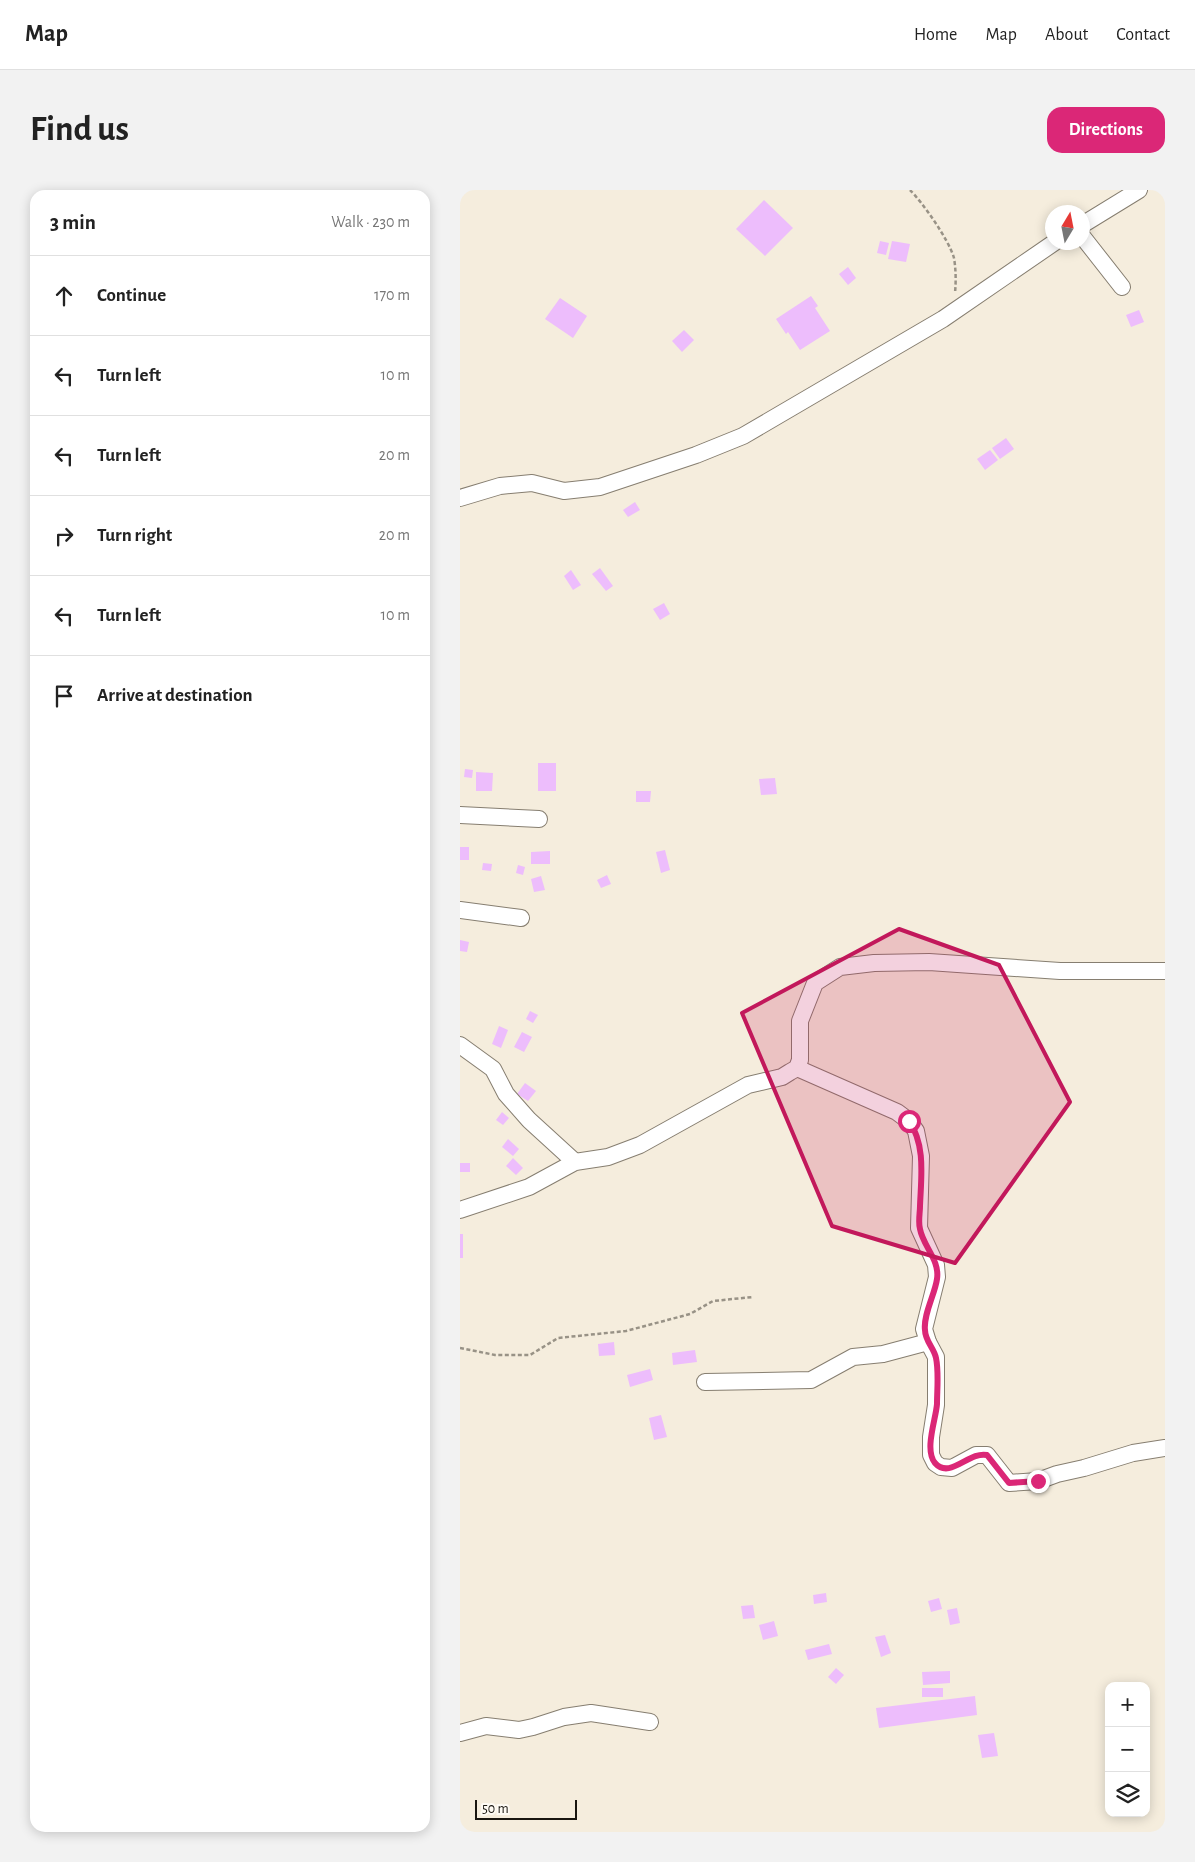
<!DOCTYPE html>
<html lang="en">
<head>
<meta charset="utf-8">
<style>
	:root { --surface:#fff; --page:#f2f2f2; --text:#222; --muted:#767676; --line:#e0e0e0; --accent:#db2777 }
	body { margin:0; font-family:"Alegreya Sans",sans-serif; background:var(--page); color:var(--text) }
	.controls { position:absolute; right:15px; bottom:15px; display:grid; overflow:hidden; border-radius:10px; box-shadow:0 2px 12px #0003 }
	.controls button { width:45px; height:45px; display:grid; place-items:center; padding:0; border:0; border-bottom:1px solid var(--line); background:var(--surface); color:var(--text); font:25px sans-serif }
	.compass { position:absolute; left:585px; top:15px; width:45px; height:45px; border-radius:50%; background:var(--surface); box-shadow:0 2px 12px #0003; rotate:10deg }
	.scale { position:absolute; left:15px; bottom:12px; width:102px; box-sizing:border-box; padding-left:5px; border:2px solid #191610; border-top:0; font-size:14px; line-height:18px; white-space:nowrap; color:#191610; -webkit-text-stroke:4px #fefbf4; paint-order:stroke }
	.stop { position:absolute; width:15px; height:15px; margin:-11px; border:4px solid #db2777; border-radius:50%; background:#fff }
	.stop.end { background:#db2777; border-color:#fff; box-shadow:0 1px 5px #0008 }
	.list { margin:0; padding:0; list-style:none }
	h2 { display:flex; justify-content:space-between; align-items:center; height:65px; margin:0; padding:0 20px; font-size:21px }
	h2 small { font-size:16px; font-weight:400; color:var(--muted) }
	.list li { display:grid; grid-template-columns:32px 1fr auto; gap:15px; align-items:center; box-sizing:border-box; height:80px; padding:0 20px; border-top:1px solid var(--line) }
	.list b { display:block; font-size:19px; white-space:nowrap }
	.list em { font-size:16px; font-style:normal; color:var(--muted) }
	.icon { flex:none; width:28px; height:28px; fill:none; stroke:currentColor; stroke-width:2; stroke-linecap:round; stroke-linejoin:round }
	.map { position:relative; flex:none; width:705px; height:1642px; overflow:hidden; border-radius:15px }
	header { display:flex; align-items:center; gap:30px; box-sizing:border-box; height:70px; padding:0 25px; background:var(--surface); border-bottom:1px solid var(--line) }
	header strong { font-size:24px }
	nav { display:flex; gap:28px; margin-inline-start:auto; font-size:18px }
	.intro { display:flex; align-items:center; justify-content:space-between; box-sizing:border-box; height:120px; padding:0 30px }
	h1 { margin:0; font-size:35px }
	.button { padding:12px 22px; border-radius:15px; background:var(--accent); color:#fff; font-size:18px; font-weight:700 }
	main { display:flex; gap:30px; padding:0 30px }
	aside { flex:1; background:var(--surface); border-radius:15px; box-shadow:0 2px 12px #0003 }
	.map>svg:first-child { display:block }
	.building { fill:#edbdfc }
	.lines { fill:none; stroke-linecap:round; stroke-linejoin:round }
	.minor-casing { stroke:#867e70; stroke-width:18 }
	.path { stroke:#989286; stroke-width:2.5; stroke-dasharray:4 2.5; stroke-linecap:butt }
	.minor { stroke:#fff; stroke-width:16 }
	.route { stroke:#db2777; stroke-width:6 }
	.marked { fill:#c2185b; fill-opacity:0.2; stroke:#c2185b; stroke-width:4; stroke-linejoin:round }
</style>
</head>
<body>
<header>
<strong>Map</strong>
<nav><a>Home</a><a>Map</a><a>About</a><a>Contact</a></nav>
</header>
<div class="intro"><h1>Find us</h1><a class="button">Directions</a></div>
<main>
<aside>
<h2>3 min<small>Walk · 230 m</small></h2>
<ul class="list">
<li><svg class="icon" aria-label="ahead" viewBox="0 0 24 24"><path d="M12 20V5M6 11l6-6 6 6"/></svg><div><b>Continue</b></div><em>170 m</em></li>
<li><svg class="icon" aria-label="left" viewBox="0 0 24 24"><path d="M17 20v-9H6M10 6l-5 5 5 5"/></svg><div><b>Turn left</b></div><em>10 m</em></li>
<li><svg class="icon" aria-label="left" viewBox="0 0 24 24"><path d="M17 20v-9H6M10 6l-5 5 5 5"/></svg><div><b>Turn left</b></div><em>20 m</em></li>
<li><svg class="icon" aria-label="right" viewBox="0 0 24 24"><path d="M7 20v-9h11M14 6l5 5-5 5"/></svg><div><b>Turn right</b></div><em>20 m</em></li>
<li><svg class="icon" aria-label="left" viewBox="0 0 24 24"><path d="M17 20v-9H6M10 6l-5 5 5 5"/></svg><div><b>Turn left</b></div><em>10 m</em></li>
<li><svg class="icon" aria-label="arrive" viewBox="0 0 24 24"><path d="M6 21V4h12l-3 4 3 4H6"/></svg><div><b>Arrive at destination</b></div></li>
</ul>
</aside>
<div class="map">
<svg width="705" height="1642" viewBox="0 0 705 1642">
	<rect width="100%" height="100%" fill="#f5eddd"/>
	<g class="building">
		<polygon points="304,10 333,38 305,66 276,39"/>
		<polygon points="420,51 429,53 426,65 417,63"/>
		<polygon points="432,51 450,54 446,72 428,69"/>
		<polygon points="388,77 396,88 388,95 379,84"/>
		<polygon points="351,106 358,116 355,118 370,141 340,160 328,142 326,144 316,129"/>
		<polygon points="100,108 127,126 113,148 85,129"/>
		<polygon points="679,120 684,132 671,137 666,125"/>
		<polygon points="224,140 234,150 222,162 212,151"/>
		<polygon points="546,248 554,259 540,269 532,258"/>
		<polygon points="530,260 538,270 525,280 517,269"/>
		<polygon points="175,312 180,320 168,327 163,320"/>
		<polygon points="140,378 153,396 146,401 132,384"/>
		<polygon points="111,380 121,395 113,400 104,386"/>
		<polygon points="204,413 210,424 200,430 193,419"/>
		<rect x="78" y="573" width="18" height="28"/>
		<polygon points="5,579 13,580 12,588 4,587"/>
		<polygon points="16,582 33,583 32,601 16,601"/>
		<polygon points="315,588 317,604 301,605 299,589"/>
		<polygon points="176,601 191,601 190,612 176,612"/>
		<rect x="0" y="657" width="9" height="13"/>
		<polygon points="205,660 210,680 201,683 196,662"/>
		<polygon points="90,661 90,674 71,674 71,662"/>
		<polygon points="23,673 32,674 31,681 22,680"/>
		<polygon points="58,675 65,677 63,685 56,683"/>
		<polygon points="147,685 151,694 141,698 137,690"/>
		<polygon points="81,686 85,700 74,702 71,689"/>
		<polygon points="0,750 9,752 7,762 0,761"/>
		<polygon points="70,821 78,825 73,833 66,829"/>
		<polygon points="39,836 48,840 41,858 32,854"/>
		<polygon points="62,842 72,847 64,862 54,857"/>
		<polygon points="65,893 76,901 68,911 57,904"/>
		<polygon points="42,922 49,928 43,935 36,930"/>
		<polygon points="48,949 59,959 53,966 42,957"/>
		<polygon points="53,968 63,978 56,985 46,976"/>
		<rect x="0" y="973" width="10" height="9"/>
		<rect x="0" y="1044" width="3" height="24"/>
		<polygon points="154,1152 155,1165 139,1166 138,1154"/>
		<polygon points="235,1160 237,1172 213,1175 212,1163"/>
		<polygon points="190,1179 193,1190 170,1197 167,1185"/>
		<polygon points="201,1225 207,1247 194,1250 189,1228"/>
		<polygon points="366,1403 367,1412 354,1414 353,1405"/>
		<polygon points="479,1408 482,1419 471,1422 468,1411"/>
		<polygon points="293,1415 295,1428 283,1429 281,1416"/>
		<polygon points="497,1418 500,1433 490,1435 487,1420"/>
		<polygon points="314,1431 318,1446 303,1450 299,1435"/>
		<polygon points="425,1445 431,1463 421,1467 415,1447"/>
		<polygon points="369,1454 372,1464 348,1470 345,1460"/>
		<polygon points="376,1478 384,1485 376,1494 368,1487"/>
		<polygon points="490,1481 490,1493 463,1495 462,1482"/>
		<rect x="462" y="1498" width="21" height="9"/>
		<polygon points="515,1506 517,1525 419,1538 416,1518"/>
		<polygon points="534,1543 538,1566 522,1568 518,1545"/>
	</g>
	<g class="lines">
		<defs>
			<g id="minor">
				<polyline points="622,35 679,0"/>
				<polyline points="622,46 662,97"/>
				<polyline points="0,308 40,296 72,293 104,301 140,297 236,265 283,246 483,129 595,52"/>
				<polyline points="0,625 79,629"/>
				<polyline points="0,720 61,728"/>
				<polyline points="0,855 33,879 46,904 69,930 115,972"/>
				<polyline points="337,878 437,922 449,931 456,941 461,966 459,1038 476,1075 477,1087 464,1139 468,1152 476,1167 476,1215 471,1247 471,1265 475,1273 481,1277 492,1278 516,1265 527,1265 549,1293 578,1291 597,1284 624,1278 673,1263 705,1258"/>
				<polyline points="0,1020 69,997 115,972 148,967 180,955 288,895 322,887 330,882 337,878 340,870 340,831 355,793 380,777 414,773 469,772 600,781 705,781"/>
				<polyline points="245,1192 351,1190 393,1167 423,1164 468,1152"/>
				<polyline points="0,1543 26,1536 59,1540 73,1537 104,1527 131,1523 190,1532"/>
			</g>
		</defs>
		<use href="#minor" class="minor-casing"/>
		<g class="path">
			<path d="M450,0C463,13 489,50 494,68C496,80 496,92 495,103"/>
			<polyline points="0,1158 35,1165 70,1165 98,1148 166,1141 230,1124 253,1111 293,1107"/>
		</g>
		<use href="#minor" class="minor"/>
	</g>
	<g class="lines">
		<path class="route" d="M449,931C466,955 461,988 460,1016C460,1023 458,1032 460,1039C463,1056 480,1070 477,1089C475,1104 463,1125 465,1140C465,1151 474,1158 476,1168C479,1182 477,1200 477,1214C476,1229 464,1260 475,1273C490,1290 509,1261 527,1265L549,1293L578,1291"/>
	</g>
	<path class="marked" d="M439,739L539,775L610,912L495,1073L372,1036L282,823Z"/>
</svg>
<div class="controls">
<button>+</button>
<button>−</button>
<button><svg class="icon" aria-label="layers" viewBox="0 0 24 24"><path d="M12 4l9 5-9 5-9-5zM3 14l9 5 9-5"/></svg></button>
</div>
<svg class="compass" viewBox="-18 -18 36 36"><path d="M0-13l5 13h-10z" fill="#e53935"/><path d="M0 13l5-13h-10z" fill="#767676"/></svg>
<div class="scale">50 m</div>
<div class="stop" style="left:449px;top:931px"></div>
<div class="stop end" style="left:578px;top:1291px"></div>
</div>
</main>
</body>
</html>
